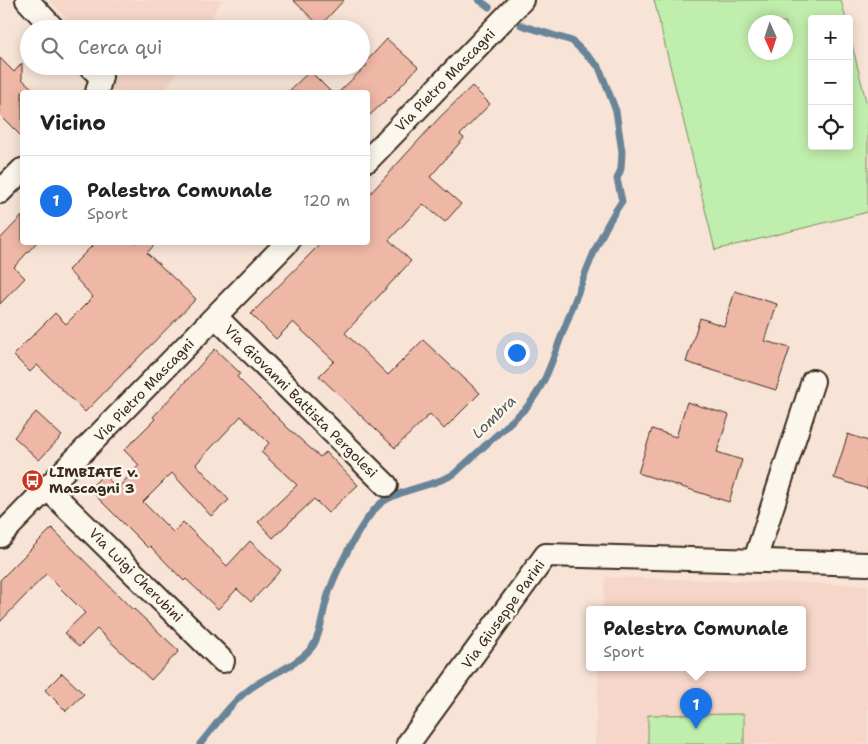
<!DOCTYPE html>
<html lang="it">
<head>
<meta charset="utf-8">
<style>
	:root { --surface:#fff; --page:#f2f2f2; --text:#222; --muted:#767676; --line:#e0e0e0; --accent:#1a73e8 }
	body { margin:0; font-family:"Shantell Sans",sans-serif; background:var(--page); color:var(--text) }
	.controls { position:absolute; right:15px; top:15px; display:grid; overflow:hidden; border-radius:5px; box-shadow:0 2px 12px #0003 }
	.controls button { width:45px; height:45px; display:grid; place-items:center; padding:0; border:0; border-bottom:1px solid var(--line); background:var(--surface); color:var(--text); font:25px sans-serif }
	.compass { position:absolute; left:748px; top:15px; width:45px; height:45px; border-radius:50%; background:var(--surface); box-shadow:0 2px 12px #0003; rotate:177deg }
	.you { position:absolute; left:516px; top:352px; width:18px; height:18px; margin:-12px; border:4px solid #fff; border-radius:50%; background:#1a73e8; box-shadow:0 0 0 8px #1a73e833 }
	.badge { display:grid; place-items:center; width:32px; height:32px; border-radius:50%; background:var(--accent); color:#fff; font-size:16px; font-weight:700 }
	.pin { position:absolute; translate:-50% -41px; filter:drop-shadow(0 1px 2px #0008) }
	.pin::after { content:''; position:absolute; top:26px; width:18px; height:15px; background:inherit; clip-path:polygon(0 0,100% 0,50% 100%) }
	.popup { position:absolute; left:586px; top:606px; width:220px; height:65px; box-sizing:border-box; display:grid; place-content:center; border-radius:5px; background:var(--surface); filter:drop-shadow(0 1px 4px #0005); font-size:16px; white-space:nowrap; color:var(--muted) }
	.popup b { font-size:19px; color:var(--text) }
	.popup::after { content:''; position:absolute; left:50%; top:100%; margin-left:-10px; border:10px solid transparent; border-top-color:var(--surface) }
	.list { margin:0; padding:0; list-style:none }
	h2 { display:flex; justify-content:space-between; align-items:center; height:65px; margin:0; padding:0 20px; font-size:21px }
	h2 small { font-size:16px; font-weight:400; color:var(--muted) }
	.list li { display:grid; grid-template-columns:32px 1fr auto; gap:15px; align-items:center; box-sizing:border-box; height:90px; padding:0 20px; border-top:1px solid var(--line) }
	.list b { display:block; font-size:19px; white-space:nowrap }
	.list p { margin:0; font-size:16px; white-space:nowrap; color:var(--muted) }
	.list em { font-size:16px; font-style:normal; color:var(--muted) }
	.icon { flex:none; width:28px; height:28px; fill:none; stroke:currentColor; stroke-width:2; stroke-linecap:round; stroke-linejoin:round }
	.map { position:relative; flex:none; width:868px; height:744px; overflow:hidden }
	.search { position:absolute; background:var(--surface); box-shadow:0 2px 12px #0003; left:20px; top:20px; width:350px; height:55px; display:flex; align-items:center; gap:12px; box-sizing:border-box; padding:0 18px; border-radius:28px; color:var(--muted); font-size:19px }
	.panel { position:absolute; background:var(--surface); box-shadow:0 2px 12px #0003; left:20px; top:90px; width:350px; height:155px; border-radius:5px }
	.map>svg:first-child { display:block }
	.built { fill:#f5d6c8 }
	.green { fill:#c0eeac; stroke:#7e8c65; fill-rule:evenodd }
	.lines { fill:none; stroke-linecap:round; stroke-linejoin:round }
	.stream { stroke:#6b8497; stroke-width:7 }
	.building { fill:#efb7a5; stroke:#3b2a1e }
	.minor-casing { stroke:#3b2a1e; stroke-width:26 }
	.minor { stroke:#fbf7ec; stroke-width:22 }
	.labels { text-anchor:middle; stroke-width:5; stroke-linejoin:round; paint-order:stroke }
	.street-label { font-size:14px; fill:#3b2a1e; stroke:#fbf7ec }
	.poi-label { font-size:14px; font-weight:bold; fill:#3b2a1e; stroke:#fbf7ec; text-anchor:start }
	.water-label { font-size:15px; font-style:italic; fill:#53575b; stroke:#fbf7ec }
</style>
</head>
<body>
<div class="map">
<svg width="868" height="744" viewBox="0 0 868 744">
	<rect width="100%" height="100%" fill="#f7e4d7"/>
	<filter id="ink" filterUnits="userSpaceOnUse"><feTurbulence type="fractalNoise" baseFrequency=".02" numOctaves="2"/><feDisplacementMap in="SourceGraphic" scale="10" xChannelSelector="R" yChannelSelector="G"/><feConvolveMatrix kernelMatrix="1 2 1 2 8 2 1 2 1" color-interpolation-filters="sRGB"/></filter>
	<g filter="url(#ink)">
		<g class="built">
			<polygon points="50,0 222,0 204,29 76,29"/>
			<polygon points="110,66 181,66 164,92 112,92"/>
			<polygon points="605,577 868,585 868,744 595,744 599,668 802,668 802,610 603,610"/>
		</g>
		<g class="green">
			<path d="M654,0H841L846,19H812V146H849V33L868,109V212L715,250ZM756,22H786V52H756Z"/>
			<polygon points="744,714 744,744 648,744 648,715"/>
		</g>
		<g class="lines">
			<g class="stream">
				<polyline points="479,0 489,7"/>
				<path d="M200,744C216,725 230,703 251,688C270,674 299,665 313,646C321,634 322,616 326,602C332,578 363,515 384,501C406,487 432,487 454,474L526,408C544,387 552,362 561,337C579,292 594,241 622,201L617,179L621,169L622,152L616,111L599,67L572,41L521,25"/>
			</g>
		</g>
		<g class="building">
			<polygon points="293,0 344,0 320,26"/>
			<polygon points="387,39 418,67 390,98 389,97 368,117 368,92 339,92 367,65 365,63"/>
			<polygon points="0,58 14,72 22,63 22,79 36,92 22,92 22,137 0,115"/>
			<polygon points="310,71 331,92 288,92"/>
			<polygon points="472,86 490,104 460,135 464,138 430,177 461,204 445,222 423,204 389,240 411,261 345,333 388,375 423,340 480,393 444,429 430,414 395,448 319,376 334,361 293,322 276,339 251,314 322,242 368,242 368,196 440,117"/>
			<polygon points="22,216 22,242 37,242 14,267 25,278 0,304 0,239"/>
			<polygon points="96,242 157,242 147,253 196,299 85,412 37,365 30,372 13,355 55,313 66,324 93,297 68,270"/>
			<polygon points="735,291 777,304 765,341 790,348 776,390 686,362 700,318 724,326"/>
			<polygon points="215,349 240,373 237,377 290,430 320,457 326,452 358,485 328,513 314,499 273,538 258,522 297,485 261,452 269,443 241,416 196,464 229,500 211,516 172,473 143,502 173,532 183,522 227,566 250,541 281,570 251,602 237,589 218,609 186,579 184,581 150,546 148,548 89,489 103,475 118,488 139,465 124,450 155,419 153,417"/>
			<polygon points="687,402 729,415 717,452 742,460 729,502 638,473 652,429 676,437"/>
			<polygon points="36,412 62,436 39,460 14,437"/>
			<polygon points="848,434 868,441 868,489 834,478"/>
			<polygon points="52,528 133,610 134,609 179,651 151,680 97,629 79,647 64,633 85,613 46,574 0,622 0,580"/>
			<polygon points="62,673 84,694 66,711 45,690"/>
		</g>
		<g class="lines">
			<defs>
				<g id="minor">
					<polyline points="27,0 54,29"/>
					<polyline points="90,66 101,77 97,92"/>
					<polyline points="368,160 522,0"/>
					<polyline points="0,192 22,170"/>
					<polyline points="216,317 386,485"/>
					<polyline points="48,489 223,661"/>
					<polyline points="0,536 288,242"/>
					<polyline points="755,560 813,381"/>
					<polyline points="408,744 546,555 868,564"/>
				</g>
			</defs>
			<use href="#minor" class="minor-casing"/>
			<use href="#minor" class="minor"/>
		</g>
	</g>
	<defs>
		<symbol id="bus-disc" viewBox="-11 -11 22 22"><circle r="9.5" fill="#c8321e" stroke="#fbf7ec"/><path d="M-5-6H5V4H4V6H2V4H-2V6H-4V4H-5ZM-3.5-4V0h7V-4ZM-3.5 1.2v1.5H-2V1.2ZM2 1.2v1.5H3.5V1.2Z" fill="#fff"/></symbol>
	</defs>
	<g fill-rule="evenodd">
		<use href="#bus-disc" x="20" y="468" width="25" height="25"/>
	</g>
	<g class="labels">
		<g class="street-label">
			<text transform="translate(445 80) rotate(-46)" y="5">Via Pietro Mascagni</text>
			<text transform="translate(144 390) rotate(-46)" y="5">Via Pietro Mascagni</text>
			<text transform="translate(301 401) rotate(45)" y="5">Via Giovanni Battista Pergolesi</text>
			<text transform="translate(136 575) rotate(45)" y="5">Via Luigi Cherubini</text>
			<text transform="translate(503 614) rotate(-54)" y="5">Via Giuseppe Parini</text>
		</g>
		<g class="poi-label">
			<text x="49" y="477">LIMBIATE v.<tspan x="49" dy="16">Mascagni 3</tspan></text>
		</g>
		<g class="water-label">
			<text transform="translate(494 417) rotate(-44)" y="5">Lombra</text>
		</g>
	</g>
</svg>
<div class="controls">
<button>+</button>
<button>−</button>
<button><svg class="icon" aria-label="locate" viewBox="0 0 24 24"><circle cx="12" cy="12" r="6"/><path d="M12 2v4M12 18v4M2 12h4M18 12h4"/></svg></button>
</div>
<svg class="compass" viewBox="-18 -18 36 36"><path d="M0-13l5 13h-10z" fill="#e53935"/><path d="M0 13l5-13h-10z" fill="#767676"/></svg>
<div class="you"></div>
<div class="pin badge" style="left:696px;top:729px">1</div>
<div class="popup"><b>Palestra Comunale</b>Sport</div>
<div class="search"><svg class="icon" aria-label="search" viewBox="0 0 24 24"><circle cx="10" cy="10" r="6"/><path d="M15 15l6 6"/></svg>Cerca qui</div>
<section class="panel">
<h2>Vicino<small></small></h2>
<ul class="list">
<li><span class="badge">1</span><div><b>Palestra Comunale</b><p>Sport</p></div><em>120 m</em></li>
</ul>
</section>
</div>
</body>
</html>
